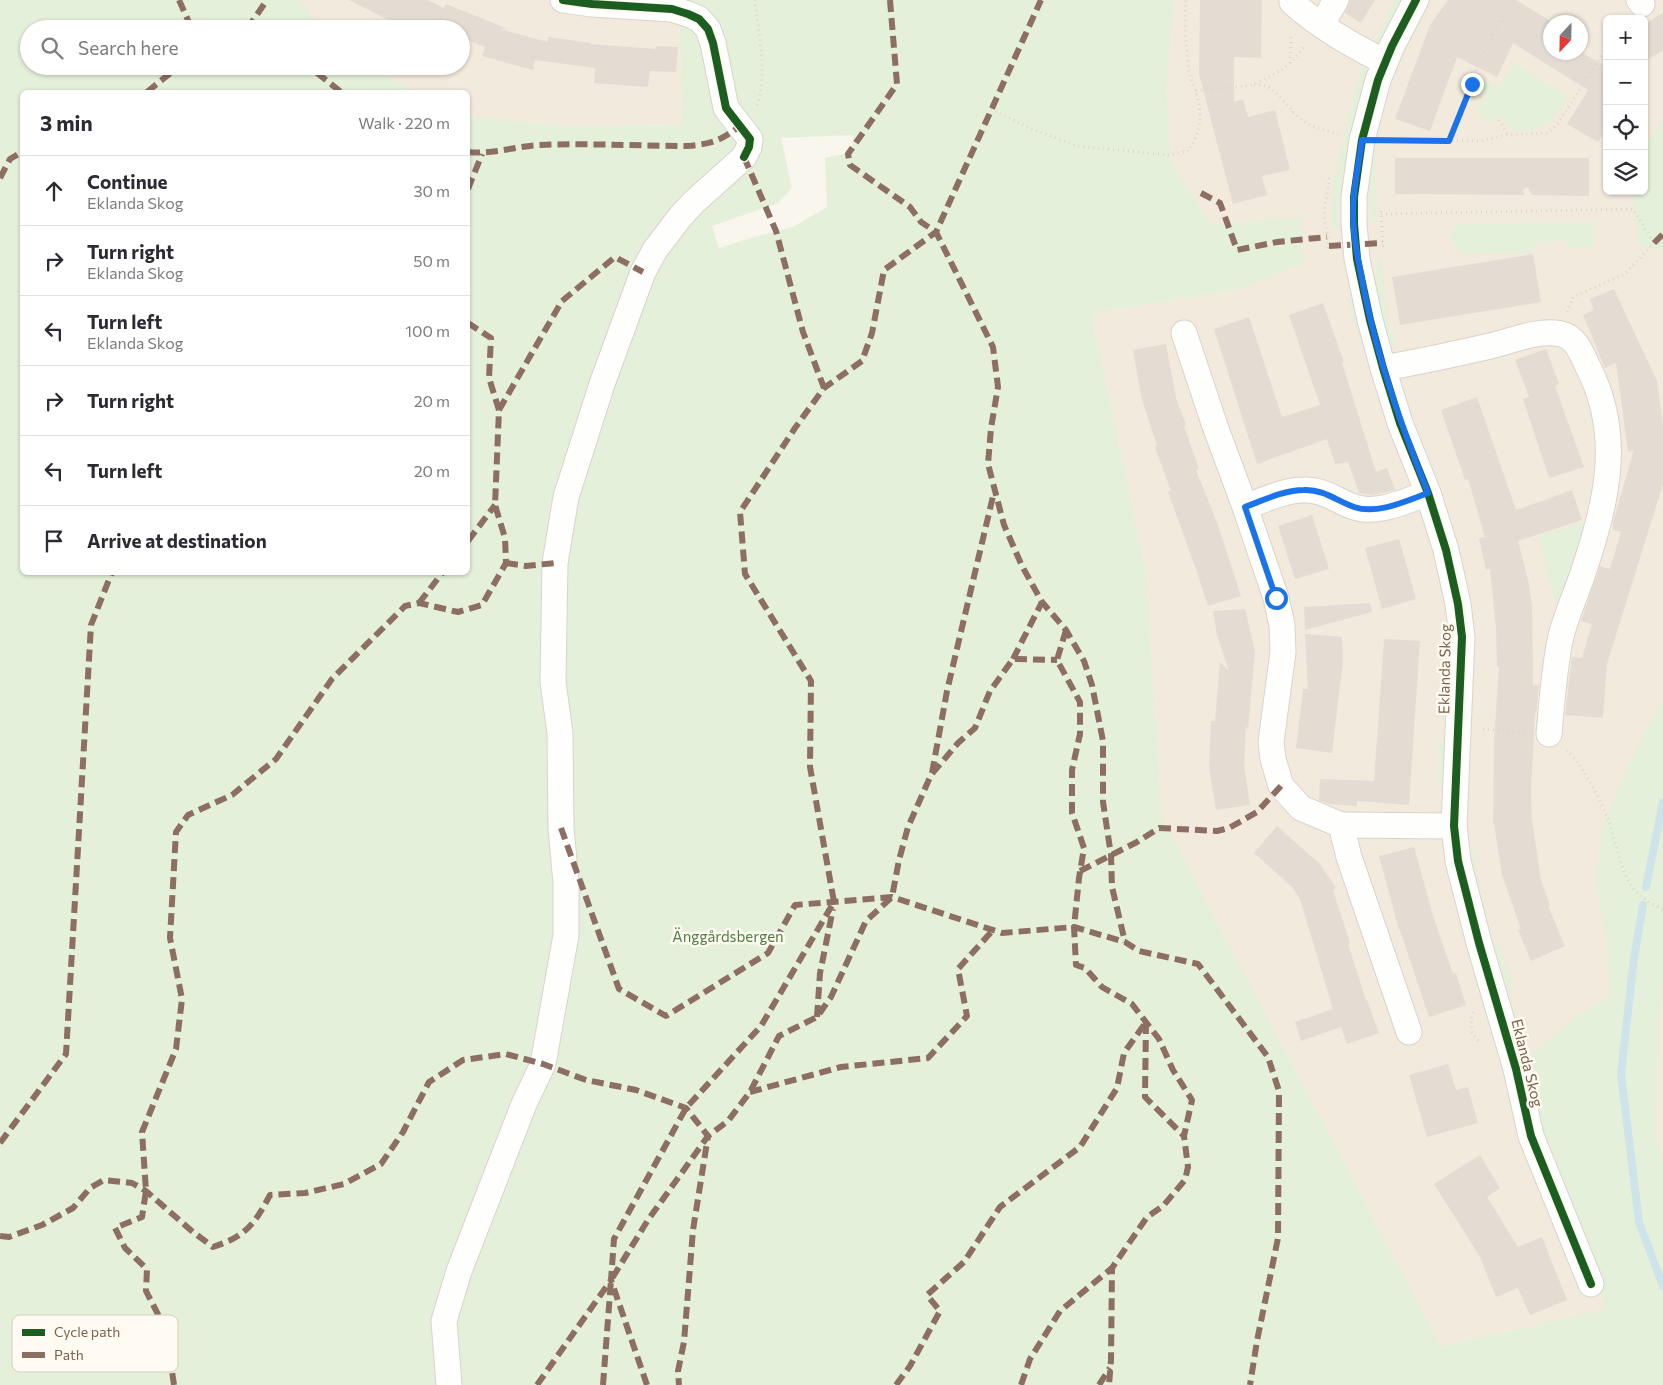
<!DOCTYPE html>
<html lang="en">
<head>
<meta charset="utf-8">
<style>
	:root { --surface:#fff; --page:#f2f2f3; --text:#2b2b33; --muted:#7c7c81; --line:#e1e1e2 }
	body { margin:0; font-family:Commissioner,sans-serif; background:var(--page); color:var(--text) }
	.controls { position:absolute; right:15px; top:15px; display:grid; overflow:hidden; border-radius:8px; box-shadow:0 1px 4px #0004 }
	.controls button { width:45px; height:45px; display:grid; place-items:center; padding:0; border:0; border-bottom:1px solid var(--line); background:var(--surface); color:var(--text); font:25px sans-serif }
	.compass { position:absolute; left:1543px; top:15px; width:45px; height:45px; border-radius:50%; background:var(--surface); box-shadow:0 1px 4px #0004; rotate:202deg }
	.stop { position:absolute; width:15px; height:15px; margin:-11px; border:4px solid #1a73e8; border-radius:50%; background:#fff }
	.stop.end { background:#1a73e8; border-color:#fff; box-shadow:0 1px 5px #0008 }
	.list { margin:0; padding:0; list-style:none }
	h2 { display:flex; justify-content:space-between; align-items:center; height:65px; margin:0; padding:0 20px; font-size:21px }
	h2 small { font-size:16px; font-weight:400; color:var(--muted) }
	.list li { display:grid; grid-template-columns:32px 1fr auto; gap:15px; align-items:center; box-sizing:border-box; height:70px; padding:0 20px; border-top:1px solid var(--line) }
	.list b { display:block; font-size:19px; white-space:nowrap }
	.list p { margin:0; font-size:16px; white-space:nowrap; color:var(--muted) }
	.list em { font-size:16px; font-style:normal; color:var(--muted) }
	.icon { flex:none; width:28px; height:28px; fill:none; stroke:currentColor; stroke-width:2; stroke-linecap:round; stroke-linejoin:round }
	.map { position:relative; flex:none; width:1663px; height:1385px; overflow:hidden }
	.search { position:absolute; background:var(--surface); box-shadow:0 1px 4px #0004; left:20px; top:20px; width:450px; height:55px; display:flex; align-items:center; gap:12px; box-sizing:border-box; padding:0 18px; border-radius:28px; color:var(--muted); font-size:19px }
	.panel { position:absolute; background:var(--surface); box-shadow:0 1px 4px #0004; left:20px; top:90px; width:450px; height:485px; border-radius:8px }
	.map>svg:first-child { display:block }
	.residential { fill:#f2eadc; fill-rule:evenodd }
	.green { fill:#e4f0d9; fill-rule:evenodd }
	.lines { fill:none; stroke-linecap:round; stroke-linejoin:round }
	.stream { stroke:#cfe4ea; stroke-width:8 }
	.building { fill:#e4dcd3 }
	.minor-casing { stroke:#d9d3cc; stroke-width:27 }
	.path { stroke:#dcd6cf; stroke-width:3; stroke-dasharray:1 4; stroke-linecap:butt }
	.minor { stroke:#fefefc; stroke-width:25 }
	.quiet { stroke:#8d6e63; stroke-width:6; stroke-dasharray:12 6; stroke-linecap:butt }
	.cycleway-casing { stroke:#fffbf2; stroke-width:11 }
	.cycleway { stroke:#1b5e20; stroke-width:8 }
	.route { stroke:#1a73e8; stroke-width:6 }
	.labels { text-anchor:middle; stroke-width:5; stroke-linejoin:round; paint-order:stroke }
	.street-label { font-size:15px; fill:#7a624c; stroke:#fffbf2 }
	.park-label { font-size:15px; fill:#4d8042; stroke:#fffbf2 }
	.key { fill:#fffbf2; stroke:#d7cdc0; stroke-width:1 }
	.key-label { font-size:14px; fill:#7a624c }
</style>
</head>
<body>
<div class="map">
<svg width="1663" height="1385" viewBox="0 0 1663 1385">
	<rect width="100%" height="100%" fill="#f9f6ee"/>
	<g class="residential">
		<polygon points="299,0 679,0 682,125 574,127 468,117 468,92 417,92 368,66 461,66 461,29 324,29"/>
		<path d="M1174,0H1663V1367L1539,1325L1441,1346L1162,817L1146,571L1091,313L1238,290L1301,218L1212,225L1171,162L1167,86ZM1607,19H1644V191H1607ZM1550,22H1580V52H1550Z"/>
	</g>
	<g class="green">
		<path d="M0,0H299L324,29H29V66H368L417,92H22V572H468V117L574,127L682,125L679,0H1174L1167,86L1171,162L1212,225L1301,217L1304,263L1238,290L1091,313L1146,571L1162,817L1441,1346L1539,1325L1606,1308L1582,1238L1547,1154L1525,1060L1573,1019L1610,995L1606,938L1596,881L1603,825L1638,745L1663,701V982L1659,1021L1656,1133L1663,1164V1385H0ZM853,135L852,152L825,158L827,207L793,227L754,237L719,248L712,226L778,203L792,188L781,138Z"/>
		<polygon points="1395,0 1402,0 1382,40 1378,42 1377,38"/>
		<path d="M1513,62L1568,97C1555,115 1549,131 1524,131C1513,131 1507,126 1502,117C1486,131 1468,109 1486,96L1482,90L1480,80L1499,87Z"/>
		<path d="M1366,64L1368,65C1369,80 1361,96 1357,111C1348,149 1338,186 1339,226L1335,229L1332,227L1331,216L1332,189L1355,91L1362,68Z"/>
		<polygon points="1663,120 1663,251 1639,244 1632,196 1633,191 1644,191 1644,152 1652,135"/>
		<path d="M1372,149H1376L1375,164L1378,221L1374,223C1368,199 1369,173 1372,149Z"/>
		<polygon points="1594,222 1595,246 1570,248 1563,241 1535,242 1534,252 1460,254 1451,237 1455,224"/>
		<path d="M1380,252L1388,320L1396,348C1381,342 1376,290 1376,275C1377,267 1378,259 1380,252Z"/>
		<polygon points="1350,298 1355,307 1367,351 1365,353 1346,299"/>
		<polygon points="1591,520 1559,606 1556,604 1538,536"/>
		<polygon points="1444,738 1447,741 1443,786 1438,787 1438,760 1440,740"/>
		<polygon points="1472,849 1480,886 1474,885 1468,853 1469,850"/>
		<polygon points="1496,945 1499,945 1513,982 1513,1000 1498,962 1494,948"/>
	</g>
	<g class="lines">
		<g class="stream">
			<polyline points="1646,887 1663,802"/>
			<polyline points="1643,905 1634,958 1621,1074 1639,1222 1663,1286"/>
		</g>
	</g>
	<g class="building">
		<polygon points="349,0 427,0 444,8 446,4 506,28 500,29 548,42 548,37 591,43 590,44 656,49 656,46 678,47 676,72 650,71 648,87 594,83 595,68 535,60 533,70 482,56 485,47 461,37 461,29 436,29 436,27 427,23 424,29 407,29"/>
		<polygon points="1200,0 1262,0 1261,58 1234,57 1234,102 1243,99 1248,117 1275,110 1290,170 1262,176 1267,195 1233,204 1199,74"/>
		<polygon points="1350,0 1375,0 1361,23 1345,13"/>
		<polygon points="1448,0 1516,0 1552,22 1550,22 1550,52 1580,52 1580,40 1588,45 1583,53 1603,65 1607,59 1607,128 1598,142 1567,124 1588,90 1513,43 1497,77 1457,57 1430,131 1395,119 1430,25"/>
		<polygon points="1663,13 1663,51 1644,61 1644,24"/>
		<polygon points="1395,158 1589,158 1589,196 1532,195 1528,187 1523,189 1524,195 1395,194"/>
		<polygon points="1533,254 1541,302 1400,325 1392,277"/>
		<polygon points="1614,289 1657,381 1663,426 1663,484 1607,664 1603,718 1565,715 1572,657 1582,658 1592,624 1581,621 1600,566 1610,569 1621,532 1613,530 1613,522 1634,450 1628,452 1616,363 1605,368 1583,315 1594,310 1590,299"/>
		<polygon points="1323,303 1344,362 1342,363 1376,472 1387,468 1395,490 1372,495 1359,493 1348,462 1335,464 1327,439 1257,464 1214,329 1249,317 1282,417 1320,405 1289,315"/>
		<polygon points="1166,344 1176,398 1186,425 1184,426 1199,469 1196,470 1218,525 1241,596 1208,606 1196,569 1168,492 1171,491 1155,447 1157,446 1141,396 1133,350"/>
		<polygon points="1546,349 1559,384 1555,386 1584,467 1549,478 1523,399 1529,397 1515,360"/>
		<polygon points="1477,397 1516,510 1572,490 1582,520 1518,541 1529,584 1532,606 1533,685 1539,686 1536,713 1535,713 1531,791 1532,820 1541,880 1550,905 1548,906 1565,946 1531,961 1518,930 1521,929 1502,875 1494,824 1493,824 1494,740 1499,667 1497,667 1496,628 1490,569 1486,570 1479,538 1485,537 1468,479 1465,480 1441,410"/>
		<polygon points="1312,515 1329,569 1295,579 1278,526"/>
		<polygon points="1399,539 1416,599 1382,609 1365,548"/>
		<polygon points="1370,603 1372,612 1305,630 1304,607"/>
		<polygon points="1245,609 1255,651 1248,731 1246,725 1244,765 1250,805 1216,810 1209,768 1211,721 1215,721 1220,662 1229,671 1217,635 1213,611"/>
		<polygon points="1305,634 1342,637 1343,661 1332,753 1296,748 1303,689 1308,689"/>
		<polygon points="1384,639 1420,641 1409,805 1357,801 1357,806 1329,804 1319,800 1320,779 1374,781"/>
		<polygon points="1277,826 1320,864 1336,888 1333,890 1350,943 1348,944 1366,1000 1367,1000 1379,1033 1347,1044 1341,1027 1301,1041 1295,1022 1333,1009 1300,899 1293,888 1254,853"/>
		<polygon points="1414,847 1434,919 1453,974 1456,973 1466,1005 1429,1017 1400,930 1399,930 1379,856"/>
		<polygon points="1448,1064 1456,1090 1468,1087 1478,1123 1427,1137 1409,1075"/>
		<polygon points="1480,1155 1500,1188 1487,1197 1518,1247 1542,1237 1567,1300 1530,1315 1518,1288 1496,1297 1480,1257 1434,1184"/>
	</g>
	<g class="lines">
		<defs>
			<g id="minor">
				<path d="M1292,0V2C1317,25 1355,47 1385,62"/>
				<polyline points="1416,0 1392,46 1378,80 1362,140 1354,197 1354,224 1357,259 1370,320 1383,368 1400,423 1428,493 1446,550 1458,604 1462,637 1454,826 1458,861 1479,943 1516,1069 1531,1136 1591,1284"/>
				<polyline points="1639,0 1642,4"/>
				<polyline points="1322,24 1336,0"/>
				<polyline points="1184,333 1215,426 1245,507 1276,598 1282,625 1283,652 1271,742 1273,759 1281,786 1301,808 1341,825 1349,857 1409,1032"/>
				<path d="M1383,368C1419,362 1455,354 1490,346C1512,341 1538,329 1561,334C1576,337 1582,354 1588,367C1625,439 1605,507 1581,579C1574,598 1566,617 1561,636C1554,668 1552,702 1549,734"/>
				<path d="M1245,507C1264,500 1284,490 1304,490C1323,489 1337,501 1354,507C1377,515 1406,501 1428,493"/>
				<polyline points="1341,825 1454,826"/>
				<polyline points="449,1385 444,1321 459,1271 524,1104 543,1064 566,935 566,883 561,828 560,733 553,682 555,563 566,497 602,384 643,272 655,250 680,217 694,202 744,157 749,147 750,139 726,108 713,43 708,29 699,19 688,14 672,9 592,4 563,0"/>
			</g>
		</defs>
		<use href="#minor" class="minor-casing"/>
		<g class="path">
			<path d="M755,0C758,33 769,77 756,108"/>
			<polyline points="1290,63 1291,34"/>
			<polyline points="1472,84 1482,99"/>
			<path d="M1254,85C1258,85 1262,85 1266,86C1276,89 1291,112 1302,120C1313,128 1326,131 1338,134"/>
			<polyline points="1196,91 1253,85 1280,71 1290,63 1306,45"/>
			<path d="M991,109L1032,129L1077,146L1169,155L1189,151C1201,129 1203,117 1196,92C1194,85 1190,78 1189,70C1186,48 1184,23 1186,0"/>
			<polyline points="1292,112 1295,108"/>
			<polyline points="1499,120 1508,135"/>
			<polyline points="1387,139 1479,141 1508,135 1548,133 1557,125 1607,47"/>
			<polyline points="1449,141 1480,61 1512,0"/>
			<polyline points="1381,211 1383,247"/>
			<polyline points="1381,214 1633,209 1654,243"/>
			<polyline points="1329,248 1324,214 1330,175"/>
			<polyline points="1567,312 1573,297 1625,274 1654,243 1663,244"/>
			<polyline points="1483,729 1524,732"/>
			<path d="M1567,750C1584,767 1600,799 1609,822C1617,844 1619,868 1632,887C1639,897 1653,904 1663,910"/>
			<path d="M1473,1012C1469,1024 1470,1036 1482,1043"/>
		</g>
		<use href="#minor" class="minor"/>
		<g class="quiet">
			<polyline points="179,0 192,29"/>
			<polyline points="890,0 897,84 848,154 850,165 910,207 921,222 936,232 993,347 998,387 991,428 988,464 1004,525 1022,566 1042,602 1066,630 1084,661 1092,685 1103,741 1103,802 1111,855 1112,887 1125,942"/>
			<polyline points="247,29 267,0"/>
			<polyline points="300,66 317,73 341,92"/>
			<polyline points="147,92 179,66"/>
			<path d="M468,152C492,155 516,146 540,145C589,143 638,146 687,146C712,144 720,141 740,126"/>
			<polyline points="744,157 776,231 803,332 824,388"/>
			<polyline points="0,178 10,159 22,152"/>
			<polyline points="468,189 482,154"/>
			<polyline points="1201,193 1220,203 1237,250 1277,242 1327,237"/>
			<polyline points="1654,243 1663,234"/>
			<polyline points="1329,246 1383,243"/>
			<polyline points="499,410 562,301 615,257 643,272"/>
			<polyline points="468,541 495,505"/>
			<polyline points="506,563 526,566 555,563"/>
			<polyline points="419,603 443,572"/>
			<polyline points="1066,630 1057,660 1080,702 1080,734 1072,770 1072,813 1084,848 1079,878 1074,927 1076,965 1085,968 1102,987 1132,1004 1159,1039 1173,1070 1192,1100 1184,1136 1188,1167 1185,1180 1163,1206 1147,1217 1112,1268 1111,1360 1109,1385"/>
			<polyline points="1013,659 1042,602"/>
			<polyline points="932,773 947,691 994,492"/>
			<polyline points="561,828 619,989 666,1016 768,953 795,905 892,897 1002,933 1074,927 1125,942 1139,951 1198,964 1268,1057 1279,1091 1278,1238 1257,1341 1250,1385"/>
			<polyline points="1080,871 1137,842 1159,828 1217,831 1229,828 1257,812 1281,786"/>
			<polyline points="817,1017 820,973 833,909"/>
			<polyline points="1146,1022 1145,1097 1184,1136"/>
			<polyline points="750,1092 841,1067 928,1058 967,1016 958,969 993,930"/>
			<polyline points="0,1143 66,1054 91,625 112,572"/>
			<path d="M0,1236L9,1237L42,1225L73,1208L90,1188L104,1180L132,1183L146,1191L193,1232L213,1247C246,1236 254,1225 270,1195L305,1193L344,1184L381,1164L403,1132L429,1082L463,1060L506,1054L543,1064L586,1080L636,1090L686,1108L708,1136L693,1230L684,1342L678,1371L679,1385"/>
			<polyline points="174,1385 166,1330 146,1291 147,1269 125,1248 115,1228 142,1217 146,1191 142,1132 176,1049 182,999 170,938 176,832 188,815 232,795 276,759 332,679 405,606 419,603 458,612 482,605 506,563 505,538 495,505 499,410 489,378 491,338 468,323"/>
			<polyline points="537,1385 611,1280"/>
			<polyline points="603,1385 611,1280 648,1220 708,1136 728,1121 750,1092 779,1036 817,1017 831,997 866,921 892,897 899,860 908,827 931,775 958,743 975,728 990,691 1013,659 1057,660"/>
			<polyline points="647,1385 611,1280 614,1239 686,1108 761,1026 834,902 810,767 811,681 745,574 740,512 795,428 824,388 862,361 872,333 884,270 936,232 1041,0"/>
			<polyline points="896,1385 910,1366 940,1311 927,1295 964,1262 1000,1207 1080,1147 1117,1088 1124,1053 1146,1022"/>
			<polyline points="1021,1385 1030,1359 1060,1311 1112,1268"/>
			<polyline points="1099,1385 1110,1368"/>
		</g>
		<defs>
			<g id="cycleway">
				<polyline points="563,0 592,4 672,9 688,14 699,19 708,29 713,43 726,108 750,139 749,147 744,157"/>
				<polyline points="1416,0 1392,46 1378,80 1362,140 1354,197 1354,224 1357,259 1370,320 1383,368 1400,423 1428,493 1446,550 1458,604 1462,637 1454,826 1458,861 1479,943 1516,1069 1531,1136 1591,1284"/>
			</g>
		</defs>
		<use href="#cycleway" class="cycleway-casing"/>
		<use href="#cycleway" class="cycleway"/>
	</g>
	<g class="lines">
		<path class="route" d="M1276,598L1245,507C1264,500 1284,490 1304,490C1323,489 1337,501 1354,507C1377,515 1406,501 1428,493C1402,427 1378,361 1364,290C1359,264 1353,238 1353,211C1353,187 1359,163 1362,140L1449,141L1472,84"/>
	</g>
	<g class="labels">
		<g class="street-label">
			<text transform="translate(1445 669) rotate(-89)" y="5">Eklanda Skog</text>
			<text transform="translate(1527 1063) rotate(76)" y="5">Eklanda Skog</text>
		</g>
		<g class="park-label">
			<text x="728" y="942">Änggårdsbergen</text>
		</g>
	</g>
	<rect x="12" y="1315" width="166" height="57" rx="8" class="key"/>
	<rect x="22" y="1329" width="23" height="7" fill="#1b5e20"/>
	<rect x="22" y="1352" width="23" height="6" fill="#8d6e63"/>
	<g class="key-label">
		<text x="54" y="1337">Cycle path</text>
		<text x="54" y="1360">Path</text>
	</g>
</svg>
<div class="controls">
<button>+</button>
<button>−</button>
<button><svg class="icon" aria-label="locate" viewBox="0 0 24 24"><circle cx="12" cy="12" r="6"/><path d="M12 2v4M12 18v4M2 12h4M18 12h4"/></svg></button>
<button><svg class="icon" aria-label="layers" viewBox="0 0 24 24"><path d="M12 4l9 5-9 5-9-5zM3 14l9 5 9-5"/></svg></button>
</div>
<svg class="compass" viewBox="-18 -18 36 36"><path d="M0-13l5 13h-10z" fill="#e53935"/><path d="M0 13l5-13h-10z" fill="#7c7c81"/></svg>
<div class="stop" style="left:1276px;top:598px"></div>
<div class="stop end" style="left:1472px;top:84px"></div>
<div class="search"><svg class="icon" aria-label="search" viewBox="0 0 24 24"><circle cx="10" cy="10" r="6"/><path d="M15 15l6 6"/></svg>Search here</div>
<section class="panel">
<h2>3 min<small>Walk · 220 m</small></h2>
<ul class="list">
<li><svg class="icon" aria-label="ahead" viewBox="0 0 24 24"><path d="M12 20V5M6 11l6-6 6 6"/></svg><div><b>Continue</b><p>Eklanda Skog</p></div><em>30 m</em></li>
<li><svg class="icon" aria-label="right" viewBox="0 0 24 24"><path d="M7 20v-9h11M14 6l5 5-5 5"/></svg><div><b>Turn right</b><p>Eklanda Skog</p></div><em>50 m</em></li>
<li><svg class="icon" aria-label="left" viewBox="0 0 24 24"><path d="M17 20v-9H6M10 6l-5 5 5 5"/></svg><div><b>Turn left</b><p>Eklanda Skog</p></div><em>100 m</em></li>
<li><svg class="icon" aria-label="right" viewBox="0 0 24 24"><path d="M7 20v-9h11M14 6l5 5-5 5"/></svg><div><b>Turn right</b></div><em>20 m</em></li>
<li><svg class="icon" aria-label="left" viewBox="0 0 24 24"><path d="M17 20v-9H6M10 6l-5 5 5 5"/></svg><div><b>Turn left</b></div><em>20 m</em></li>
<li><svg class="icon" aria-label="arrive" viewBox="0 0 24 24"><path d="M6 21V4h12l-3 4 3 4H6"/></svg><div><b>Arrive at destination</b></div></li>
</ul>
</section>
</div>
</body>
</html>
